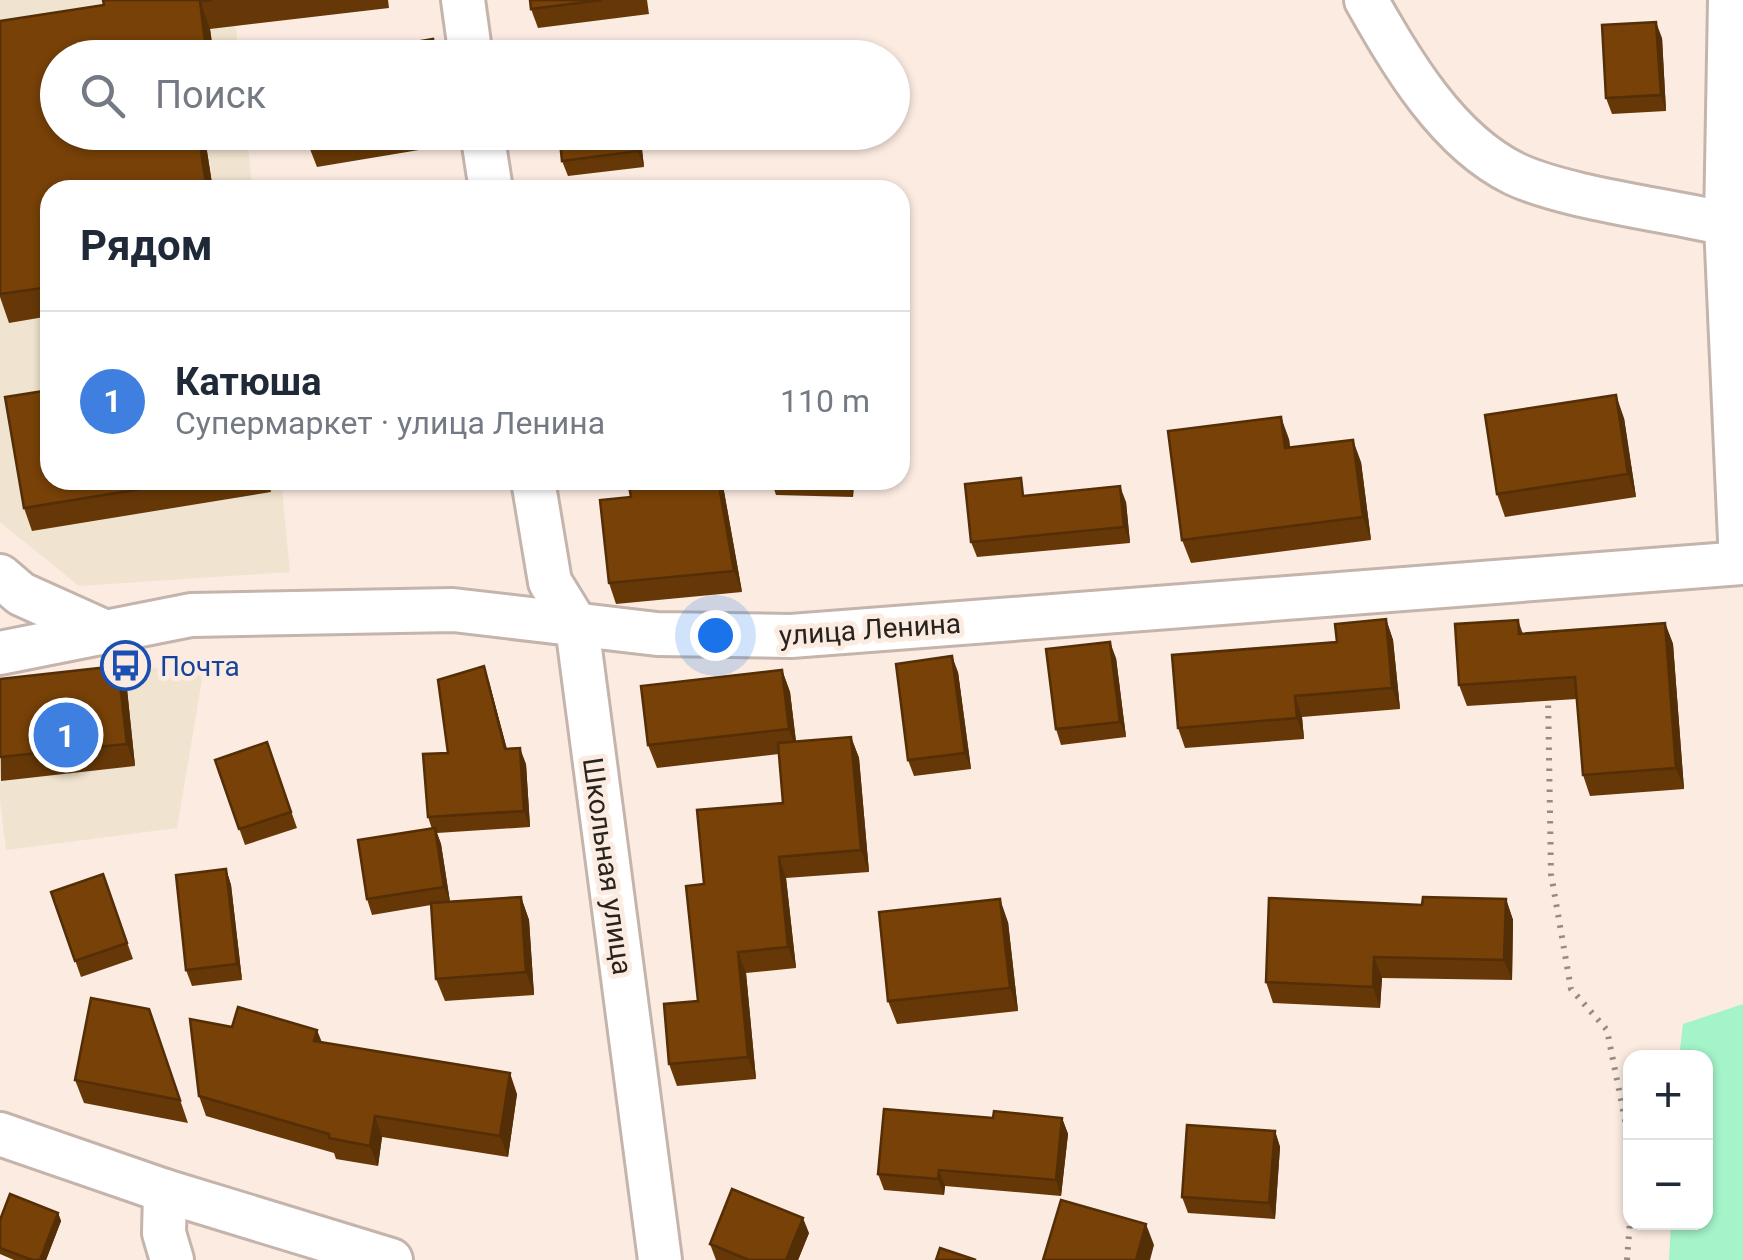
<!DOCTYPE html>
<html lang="ru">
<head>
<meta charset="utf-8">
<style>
	:root { --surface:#fff; --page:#f6f6f7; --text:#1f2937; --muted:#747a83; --line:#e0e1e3; --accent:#b45309 }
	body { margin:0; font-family:Roboto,sans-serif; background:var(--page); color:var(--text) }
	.controls { position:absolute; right:30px; bottom:30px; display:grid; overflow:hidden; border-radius:20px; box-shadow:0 2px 8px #0004 }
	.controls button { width:90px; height:90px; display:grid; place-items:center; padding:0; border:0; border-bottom:2px solid var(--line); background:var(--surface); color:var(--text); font:50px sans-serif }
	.you { position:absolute; left:715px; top:635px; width:35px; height:35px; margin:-25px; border:8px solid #fff; border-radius:50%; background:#1a73e8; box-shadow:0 0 0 15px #1a73e833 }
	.badge { display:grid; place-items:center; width:65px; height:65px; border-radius:50%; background:var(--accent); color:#fff; font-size:32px; font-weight:700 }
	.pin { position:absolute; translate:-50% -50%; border:5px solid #fff; box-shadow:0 2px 10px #0006 }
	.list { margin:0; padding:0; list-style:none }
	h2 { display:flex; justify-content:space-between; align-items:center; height:130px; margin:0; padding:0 40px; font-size:42px }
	h2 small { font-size:32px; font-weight:400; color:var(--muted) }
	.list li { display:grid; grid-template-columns:65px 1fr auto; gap:30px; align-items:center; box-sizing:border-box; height:180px; padding:0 40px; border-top:2px solid var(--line) }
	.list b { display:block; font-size:38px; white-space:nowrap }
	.list p { margin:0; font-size:32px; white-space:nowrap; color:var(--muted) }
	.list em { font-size:32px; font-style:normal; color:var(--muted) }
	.icon { flex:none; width:55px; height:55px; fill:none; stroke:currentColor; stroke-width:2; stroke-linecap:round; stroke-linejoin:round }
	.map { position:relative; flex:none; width:1743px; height:1260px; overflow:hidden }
	.search { position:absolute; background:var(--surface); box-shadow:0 2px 8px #0004; left:40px; top:40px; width:870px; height:110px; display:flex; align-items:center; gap:25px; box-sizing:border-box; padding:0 35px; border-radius:55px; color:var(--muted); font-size:38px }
	.panel { position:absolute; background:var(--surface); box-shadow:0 2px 8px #0004; left:40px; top:180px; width:870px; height:310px; border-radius:30px }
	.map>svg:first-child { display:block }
	.commercial { fill:#f0e3cf }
	.park { fill:#a4f3c9 }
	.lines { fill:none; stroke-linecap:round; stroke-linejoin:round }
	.minor-casing { stroke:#c4b4ab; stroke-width:48 }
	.path { stroke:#968a84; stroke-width:6; stroke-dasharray:2.5 8; stroke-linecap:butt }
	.minor { stroke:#fff; stroke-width:42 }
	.wall { fill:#663807 }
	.shaded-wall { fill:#532e06 }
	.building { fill:#774108; stroke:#532e06; stroke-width:2.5 }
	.labels { text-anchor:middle; stroke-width:10; stroke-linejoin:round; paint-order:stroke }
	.street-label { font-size:28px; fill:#292320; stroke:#fcebe1 }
	.transit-label { font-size:28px; fill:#164399; stroke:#fcebe1; text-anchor:start }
</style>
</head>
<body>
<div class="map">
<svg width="1743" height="1260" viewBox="0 0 1743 1260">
	<rect width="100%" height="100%" fill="#fcebe1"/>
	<g class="commercial">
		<polygon points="0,0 233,0 239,57 58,58 58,132 247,133 252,190 50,190 50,480 281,480 290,572 79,586 0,522"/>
		<polygon points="205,661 177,828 6,850 0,800 0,688"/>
	</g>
	<polygon class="park" points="1743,1004 1743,1260 1669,1260 1671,1223 1706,1222 1706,1058 1679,1057 1683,1024"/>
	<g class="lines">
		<defs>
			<g id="minor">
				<polyline points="463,0 471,58"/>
				<path d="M1366,0C1402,63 1447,141 1515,174C1566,198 1668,210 1726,224"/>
				<polyline points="1730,0 1726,224 1741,563"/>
				<polyline points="482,132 491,190"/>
				<polyline points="533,480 550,582 577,626 660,1260"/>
				<polyline points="0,576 21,594 101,630"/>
				<polyline points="0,653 191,615 453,610 657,634 791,636 1743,563"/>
				<polyline points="0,1134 165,1191 391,1260"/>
				<polyline points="165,1191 164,1233 172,1260"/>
			</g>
		</defs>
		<use href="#minor" class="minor-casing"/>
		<g class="path">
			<polyline points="1548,695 1551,874 1571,989 1607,1030 1630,1145"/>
			<polyline points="1627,1260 1630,1221"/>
		</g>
		<use href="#minor" class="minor"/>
	</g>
	<g class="wall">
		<polygon points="103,0 388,0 389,8 210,29 214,58 58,58 204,132 213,190 50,190 50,316 9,323 0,297 0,21 104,5"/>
		<polygon points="530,0 647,0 649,14 538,28 531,9"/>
		<polygon points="1662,38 1666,111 1612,114 1606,98"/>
		<polygon points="306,132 453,132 455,144 317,167 308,144"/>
		<polygon points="640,132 644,167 568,176 562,161"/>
		<polygon points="1624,418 1636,497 1505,517 1497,494"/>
		<polygon points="1289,439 1290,448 1361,462 1371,540 1191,563 1182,540"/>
		<polygon points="50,480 269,480 271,492 32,531 24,508"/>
		<polygon points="628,480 722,480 742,592 616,604 609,583 631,497"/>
		<polygon points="771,480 854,480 853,497 776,495"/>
		<polygon points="1027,495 1126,502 1130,543 977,557 971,542"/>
		<polygon points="1386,619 1393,640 1400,709 1302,717 1304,739 1185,748 1178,728"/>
		<polygon points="1518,620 1523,634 1665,623 1673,644 1684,789 1590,796 1583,775 1577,699 1467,706 1459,685"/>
		<polygon points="1116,658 1126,737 1061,745 1056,729"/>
		<polygon points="118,666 127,689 135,766 1,781 0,679"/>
		<polygon points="782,670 790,692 796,741 851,737 859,758 869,872 786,878 796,968 746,973 756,1079 677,1086 669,1064 698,1001 704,884 783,803 779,754 657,768 648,745"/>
		<polygon points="958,672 971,769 914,776 908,760"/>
		<polygon points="489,682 507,749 526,764 530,827 437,833 441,844 450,902 521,897 529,920 534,995 445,1001 436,979 431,905 372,915 367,899 432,829 428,817 448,753"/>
		<polygon points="267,742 297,828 245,845 215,760"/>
		<polygon points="226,869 231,885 242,980 192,986 186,970"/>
		<polygon points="103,874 133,959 81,977 51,892"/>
		<polygon points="1506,899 1513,920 1512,980 1382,978 1380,1008 1273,1003 1266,982 1422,905"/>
		<polygon points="1008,922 1018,1011 897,1024 888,1001"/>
		<polygon points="149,1009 188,1123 84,1103 75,1080"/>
		<polygon points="322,1043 517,1094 508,1157 382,1137 378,1166 336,1159 334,1153 206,1116 199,1096"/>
		<polygon points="993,1118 1062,1118 1068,1134 1061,1196 945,1186 944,1195 884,1190 878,1174"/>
		<polygon points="1275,1131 1280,1147 1275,1219 1188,1213 1182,1197"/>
		<polygon points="58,1213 61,1221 46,1260 14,1260 0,1254 0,1220"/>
		<polygon points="809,1233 798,1260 716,1260 710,1244"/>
	</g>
	<g class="shaded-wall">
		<polygon points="200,1 210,29 214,58 207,58"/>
		<polygon points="1656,22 1662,38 1666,111 1661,95"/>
		<polygon points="198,132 204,132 213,190 207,190"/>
		<polygon points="636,132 640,132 644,167 638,151"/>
		<polygon points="1616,395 1624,418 1636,497 1628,474"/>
		<polygon points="1281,417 1289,439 1293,471 1285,448"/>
		<polygon points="1353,440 1361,462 1371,540 1363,517"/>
		<polygon points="718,480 722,480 742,592 734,571"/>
		<polygon points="848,480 854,480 853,497 848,482"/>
		<polygon points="1120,486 1126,502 1130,543 1124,527"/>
		<polygon points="1386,619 1393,640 1400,709 1392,688"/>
		<polygon points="1665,623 1673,644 1684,789 1676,768"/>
		<polygon points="1110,642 1116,658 1126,737 1120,722"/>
		<polygon points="952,656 958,672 971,769 965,753"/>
		<polygon points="118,666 127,689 135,766 127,744"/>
		<polygon points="484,666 489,682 511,765 505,749"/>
		<polygon points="782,670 790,692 797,751 789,729"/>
		<polygon points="1295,696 1302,717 1304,739 1297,718"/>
		<polygon points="851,737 859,758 869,872 861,850"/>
		<polygon points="520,748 526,764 530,827 524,811"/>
		<polygon points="435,828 441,844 450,902 444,887"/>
		<polygon points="779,857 786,878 796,968 788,947"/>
		<polygon points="226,869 231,885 242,980 237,964"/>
		<polygon points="521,897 529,920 534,995 526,972"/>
		<polygon points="1000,899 1008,922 1018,1011 1010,988"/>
		<polygon points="1506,899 1513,920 1512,980 1504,960"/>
		<polygon points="738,952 746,973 756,1079 748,1057"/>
		<polygon points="1374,957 1382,978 1380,1008 1373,987"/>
		<polygon points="317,1030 325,1050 314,1041"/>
		<polygon points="510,1073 517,1094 508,1157 500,1136"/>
		<polygon points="375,1116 382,1137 378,1166 370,1146"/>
		<polygon points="1062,1118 1068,1134 1061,1196 1056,1180"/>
		<polygon points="1275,1131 1280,1147 1275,1219 1269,1203"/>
		<polygon points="939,1170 945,1186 944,1195 938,1179"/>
		<polygon points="58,1213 61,1221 46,1260 40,1260"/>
		<polygon points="803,1218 809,1233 798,1260 786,1260"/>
		<polygon points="1146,1224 1154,1245 1150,1260 1136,1260"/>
	</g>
	<g class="building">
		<polygon points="103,0 212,0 200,1 207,58 58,58 58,132 198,132 207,190 50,190 50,287 0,294 0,21 104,5"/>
		<polygon points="530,0 602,0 531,9"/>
		<polygon points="1656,22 1661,95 1606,98 1602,25"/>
		<polygon points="433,39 436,58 323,58"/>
		<polygon points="306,132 379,132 308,144"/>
		<polygon points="559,132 636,132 638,151 562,161"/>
		<polygon points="50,390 50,480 196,480 24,508 5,397"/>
		<polygon points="1616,395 1628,474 1497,494 1485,415"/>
		<polygon points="1281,417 1285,448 1353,440 1363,517 1182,540 1168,431"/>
		<polygon points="1021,478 1023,496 1120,486 1124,527 971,542 965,484"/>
		<polygon points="628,480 718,480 734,571 609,583 600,500 631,497"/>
		<polygon points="781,480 848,480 848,482"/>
		<polygon points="1386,619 1392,688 1295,696 1297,718 1178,728 1172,655 1337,642 1335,624"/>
		<polygon points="1518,620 1519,634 1665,623 1676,768 1583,775 1575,677 1459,685 1455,624"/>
		<polygon points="1110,642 1120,722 1056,729 1046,649"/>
		<polygon points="952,656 965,753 908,760 896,664"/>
		<polygon points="118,666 127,744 0,757 0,679"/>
		<polygon points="484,666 505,749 520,748 524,811 428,817 423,754 448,753 438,680"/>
		<polygon points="782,670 789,729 648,745 641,686"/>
		<polygon points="851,737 861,850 779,857 788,947 738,952 748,1057 669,1064 664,1004 698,1001 686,886 704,884 697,810 783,803 778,743"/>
		<polygon points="267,742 291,812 239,829 215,760"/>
		<polygon points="435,828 444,887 367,899 358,840"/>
		<polygon points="226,869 237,964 186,970 176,875"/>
		<polygon points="103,874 127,943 75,961 51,892"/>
		<polygon points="521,897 526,972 436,979 431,903"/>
		<polygon points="1423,897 1506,899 1504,960 1374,957 1373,987 1266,982 1269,898 1422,905"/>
		<polygon points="1000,899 1010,988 888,1001 879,912"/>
		<polygon points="91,998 149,1009 180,1100 75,1080"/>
		<polygon points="238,1007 317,1030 314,1041 510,1073 500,1136 375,1116 370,1146 329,1138 329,1134 199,1096 190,1019 232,1027"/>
		<polygon points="884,1109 993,1118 994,1111 1062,1118 1056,1180 939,1170 938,1179 878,1174"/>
		<polygon points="1187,1125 1275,1131 1269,1203 1182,1197"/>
		<polygon points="732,1189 803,1218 786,1260 749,1260 710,1244"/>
		<polygon points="10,1194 58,1213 40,1260 32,1260 0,1248 0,1220"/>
		<polygon points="1061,1200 1146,1224 1136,1260 1043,1260"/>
		<polygon points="940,1248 976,1260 936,1260"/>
	</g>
	<defs>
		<symbol id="bus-ring" viewBox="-11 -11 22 22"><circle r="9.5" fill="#fcebe1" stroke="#1a4fb4" stroke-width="1.5"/><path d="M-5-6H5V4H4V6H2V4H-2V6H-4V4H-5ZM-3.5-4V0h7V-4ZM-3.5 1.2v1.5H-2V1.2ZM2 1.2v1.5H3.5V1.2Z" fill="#1a4fb4"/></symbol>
	</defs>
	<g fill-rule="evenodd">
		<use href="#bus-ring" x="98" y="638" width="55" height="55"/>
	</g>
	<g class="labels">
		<g class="street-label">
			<text transform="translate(870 629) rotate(-4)" y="10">улица Ленина</text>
			<text transform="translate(608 866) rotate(82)" y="10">Школьная улица</text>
		</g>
		<g class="transit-label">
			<text x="160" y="676">Почта</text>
		</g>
	</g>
</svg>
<div class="controls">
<button>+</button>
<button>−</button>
</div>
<div class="you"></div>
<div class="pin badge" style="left:66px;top:735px;background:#3f7fe0">1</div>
<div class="search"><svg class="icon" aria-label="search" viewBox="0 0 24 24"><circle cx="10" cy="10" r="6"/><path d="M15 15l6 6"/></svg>Поиск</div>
<section class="panel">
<h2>Рядом<small></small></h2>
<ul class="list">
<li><span class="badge" style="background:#3f7fe0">1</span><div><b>Катюша</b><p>Супермаркет · улица Ленина</p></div><em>110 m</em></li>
</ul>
</section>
</div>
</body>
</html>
